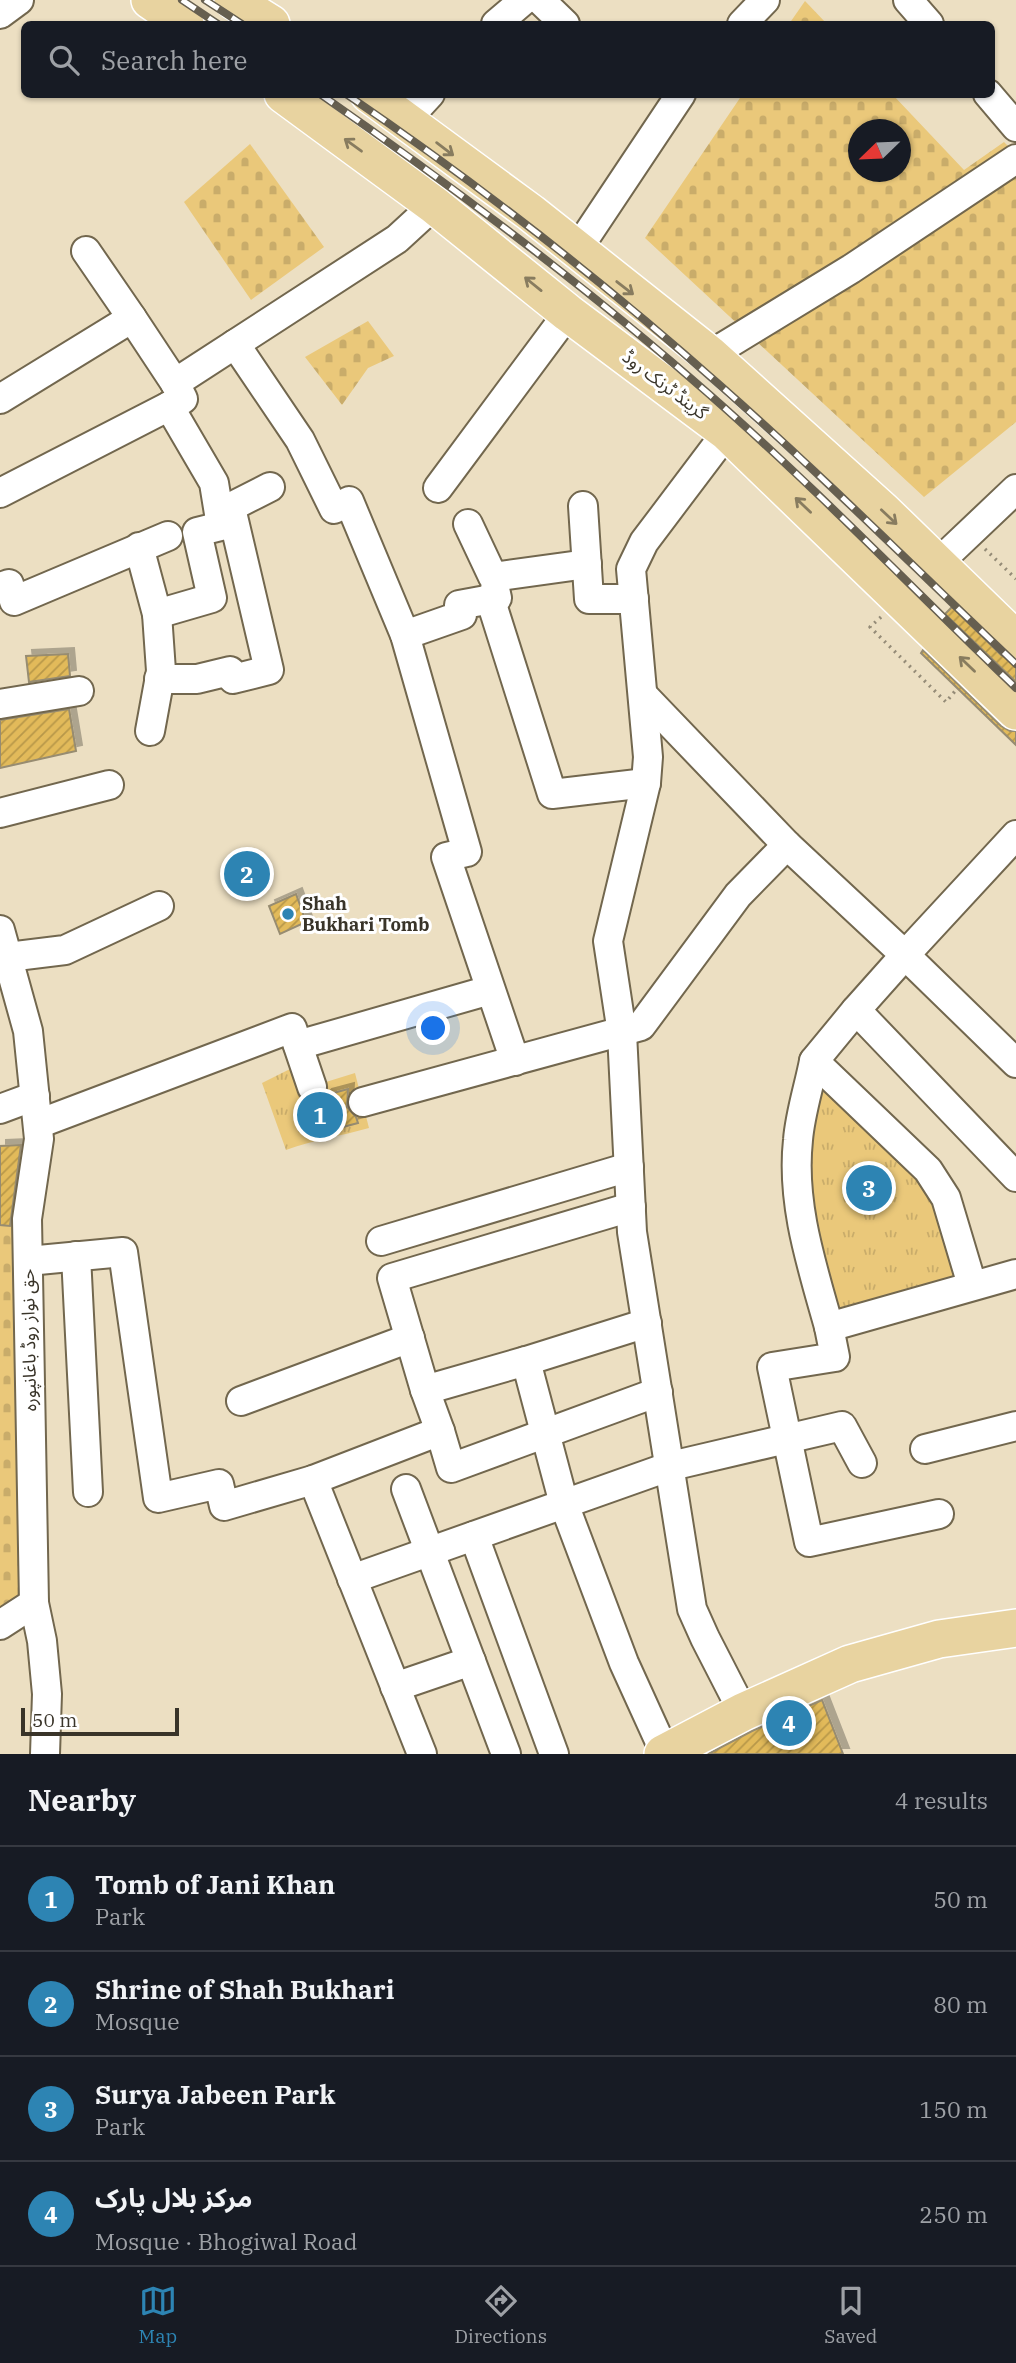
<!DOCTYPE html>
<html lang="en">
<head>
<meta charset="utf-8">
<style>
	:root { --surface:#171b24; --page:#20242c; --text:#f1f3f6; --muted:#9ea1a6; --line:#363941; --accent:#2d84b3 }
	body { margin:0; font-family:"IBM Plex Serif","Noto Sans Arabic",serif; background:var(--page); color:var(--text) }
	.compass { position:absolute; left:848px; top:119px; width:63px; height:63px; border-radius:50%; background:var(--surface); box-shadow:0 2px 5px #0004; rotate:247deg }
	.scale { position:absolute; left:21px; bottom:18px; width:158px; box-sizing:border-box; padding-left:7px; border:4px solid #393429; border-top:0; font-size:19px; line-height:24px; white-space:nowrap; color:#393429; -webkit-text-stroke:5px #fff; paint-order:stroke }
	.you { position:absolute; left:434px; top:1029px; width:24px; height:24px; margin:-18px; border:5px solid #fff; border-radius:50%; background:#1a73e8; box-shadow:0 0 0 10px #1a73e833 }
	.badge { display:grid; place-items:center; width:46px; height:46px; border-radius:50%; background:var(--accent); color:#fff; font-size:23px; font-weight:700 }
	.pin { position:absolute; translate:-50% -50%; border:4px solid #fff; box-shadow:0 2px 7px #0006 }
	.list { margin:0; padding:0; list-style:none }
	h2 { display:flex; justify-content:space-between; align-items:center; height:91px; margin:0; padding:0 28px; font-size:30px }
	h2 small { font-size:23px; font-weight:400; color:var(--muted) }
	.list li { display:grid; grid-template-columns:46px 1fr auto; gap:21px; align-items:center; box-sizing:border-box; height:105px; padding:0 28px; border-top:2px solid var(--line) }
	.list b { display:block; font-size:26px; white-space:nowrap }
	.list p { margin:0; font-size:23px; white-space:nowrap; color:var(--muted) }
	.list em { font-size:23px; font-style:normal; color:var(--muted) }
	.icon { flex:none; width:38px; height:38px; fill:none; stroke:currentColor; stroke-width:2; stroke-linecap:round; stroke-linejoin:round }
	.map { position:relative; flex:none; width:1016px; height:1754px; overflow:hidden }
	.search { position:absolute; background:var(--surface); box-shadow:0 2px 5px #0004; left:21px; right:21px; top:21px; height:77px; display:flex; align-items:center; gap:18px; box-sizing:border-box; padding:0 24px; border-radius:10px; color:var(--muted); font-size:26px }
	.sheet { height:511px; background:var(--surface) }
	nav { display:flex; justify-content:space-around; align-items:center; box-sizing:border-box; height:98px; border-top:2px solid var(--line); background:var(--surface); font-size:19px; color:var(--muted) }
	nav a { display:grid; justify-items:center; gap:4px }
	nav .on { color:var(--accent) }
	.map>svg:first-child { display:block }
	.cemetery { fill:url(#cemetery-stones); fill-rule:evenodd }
	.park { fill:url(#park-tufts) }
	.building { fill:url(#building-hatch); stroke:#978c71; stroke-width:2; filter:url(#shadow) }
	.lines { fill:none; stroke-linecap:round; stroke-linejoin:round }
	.minor-casing { stroke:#72674e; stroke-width:32 }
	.major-casing { stroke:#fff; stroke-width:40 }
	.path { stroke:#948b77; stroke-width:3.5; stroke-dasharray:2 5; stroke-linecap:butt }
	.minor { stroke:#fff; stroke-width:28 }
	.major { stroke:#e8d3a0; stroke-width:37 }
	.rail-casing { stroke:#665f50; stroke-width:8 }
	.rail { stroke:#fff; stroke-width:5; stroke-dasharray:16; stroke-linecap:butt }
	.oneway { stroke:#887c5f }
	.poi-dot { fill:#2d84b3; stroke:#fff; stroke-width:2.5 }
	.labels { text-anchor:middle; stroke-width:6; stroke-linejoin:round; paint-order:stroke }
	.street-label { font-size:18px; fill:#393429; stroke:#fff }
	.poi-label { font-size:18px; font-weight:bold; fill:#393429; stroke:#fff; text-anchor:start }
</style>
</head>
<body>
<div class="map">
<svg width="1016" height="1754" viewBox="0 0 1016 1754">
	<defs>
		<pattern id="cemetery-stones" width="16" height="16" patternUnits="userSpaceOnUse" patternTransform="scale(1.75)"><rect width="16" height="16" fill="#eac87a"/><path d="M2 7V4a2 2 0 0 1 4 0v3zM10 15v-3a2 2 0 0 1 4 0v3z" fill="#c9ac6a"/></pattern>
		<pattern id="park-tufts" width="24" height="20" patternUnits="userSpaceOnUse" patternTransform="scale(1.75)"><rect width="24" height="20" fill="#eac87a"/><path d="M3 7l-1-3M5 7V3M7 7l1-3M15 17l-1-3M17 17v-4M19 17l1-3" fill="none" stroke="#c9ac6a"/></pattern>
		<pattern id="building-hatch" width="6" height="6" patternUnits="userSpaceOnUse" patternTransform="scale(1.75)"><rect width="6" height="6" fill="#e2ba5a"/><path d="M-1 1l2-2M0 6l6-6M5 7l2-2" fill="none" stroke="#b8984a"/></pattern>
		<filter id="shadow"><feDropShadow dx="6" dy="-6" stdDeviation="0" flood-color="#0004"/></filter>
	</defs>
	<rect width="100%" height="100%" fill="#ecdfc2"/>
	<g class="cemetery">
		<polygon points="805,1 827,24 789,24"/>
		<path d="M742,95H893L964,170L1004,142L1016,154V422L924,497L645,238ZM858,130H900V172H858Z"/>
		<polygon points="250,144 324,247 251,300 184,202"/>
		<polygon points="368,321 394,356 368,368 342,405 305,357"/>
		<polygon points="0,1196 15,1198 21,1612 0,1623"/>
	</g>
	<g class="park">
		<polygon points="814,1061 928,1170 972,1285 829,1327 802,1229"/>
		<path d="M304,1062L313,1086L355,1073L369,1128C341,1136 313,1140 286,1150L262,1083Z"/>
	</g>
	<g class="building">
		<polygon points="952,607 1001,655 1010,660 1016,660 1016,682 945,614"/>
		<polygon points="923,650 1001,726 1010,731 1016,731 1016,745 921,653"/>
		<polygon points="68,654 70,676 29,682 26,656"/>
		<polygon points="69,709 76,751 0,768 0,720"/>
		<polygon points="296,894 306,922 280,934 269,906"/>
		<polygon points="348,1089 347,1107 356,1117 358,1123 328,1131 320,1101 326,1095"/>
		<polygon points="21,1145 10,1226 0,1225 0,1146"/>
		<polygon points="822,1700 843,1754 708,1754 752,1731"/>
	</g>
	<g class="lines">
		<defs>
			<g id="minor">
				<polyline points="540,0 565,24"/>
				<polyline points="908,0 929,24"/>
				<polyline points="0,14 19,0"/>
				<polyline points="496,24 524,0"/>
				<polyline points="742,24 765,0"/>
				<polyline points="988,94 1016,127"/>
				<polyline points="406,120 430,94"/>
				<polyline points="577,250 681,94"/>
				<polyline points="86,251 132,318"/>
				<polyline points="235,344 300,440 334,509 349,501 405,635 467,852 446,857 515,1061"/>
				<polyline points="710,355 851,269 1016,159"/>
				<polyline points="0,399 132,318 175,383"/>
				<polyline points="727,432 644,542 631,569 648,757 646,783 608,941 622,1033 632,1232 692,1609 705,1638 743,1712"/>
				<polyline points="438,488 568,313"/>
				<polyline points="0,493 183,399 175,383 397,239 434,205"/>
				<polyline points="583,506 589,599 634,599"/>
				<polyline points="219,513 270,487"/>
				<polyline points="468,524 493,577 587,564"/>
				<polyline points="139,547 157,614 161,671 150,731"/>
				<polyline points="938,563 1016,489"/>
				<polyline points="0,587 9,584 14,601 168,536"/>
				<polyline points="490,598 552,794 646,783"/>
				<polyline points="157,614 212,598 197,532 221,526 214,483 169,406"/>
				<polyline points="405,635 462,615 459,605 497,598 495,589"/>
				<polyline points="159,679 197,679 230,671 233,679 269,670 231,508"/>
				<polyline points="644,696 787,845 905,955 856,1010 814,1061 928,1170 946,1198 972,1285"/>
				<polyline points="0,704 79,691"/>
				<polyline points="0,813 109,785"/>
				<polyline points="1016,835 905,955 1016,1063"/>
				<polyline points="0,930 28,1031 39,1139 27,1219 34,1603 42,1641 47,1694 45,1754"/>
				<polyline points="8,957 65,950 159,906"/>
				<polyline points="856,1010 1016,1177"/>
				<polyline points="298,1045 490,990"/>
				<path d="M814,1061C809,1087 800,1114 798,1140C791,1204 812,1266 829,1327L1016,1274"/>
				<polyline points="363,1102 641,1026 738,895 787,845"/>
				<polyline points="0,1109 35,1096"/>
				<polyline points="38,1124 292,1028 312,1087"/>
				<polyline points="381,1241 629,1167"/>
				<polyline points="76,1256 88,1492"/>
				<polyline points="28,1261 123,1252 158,1498 219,1484 224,1506 313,1480 440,1431 451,1468 658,1392"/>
				<polyline points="829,1327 835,1357 772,1367 809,1542 939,1514"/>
				<polyline points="526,1361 564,1504 624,1663 665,1753"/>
				<polyline points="425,1390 526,1361 647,1323"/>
				<polyline points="241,1401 410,1338"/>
				<polyline points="440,1431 425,1390 392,1278 631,1207"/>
				<polyline points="925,1449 1016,1426"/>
				<polyline points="313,1480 422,1754"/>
				<polyline points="406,1489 506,1754"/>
				<polyline points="474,1536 554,1754"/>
				<polyline points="352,1579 671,1466 842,1426 862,1463"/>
				<polyline points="0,1625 34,1603"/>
				<polyline points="395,1687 471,1661"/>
			</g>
			<g id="major">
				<polyline points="150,0 185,24"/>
				<polyline points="233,0 271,24"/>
				<polyline points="283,94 434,205 568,313 727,432 1016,711"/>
				<polyline points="369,94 531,213 710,355 883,511 1016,640"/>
				<polyline points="663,1754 743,1712 850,1664 939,1639 1016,1628"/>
			</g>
		</defs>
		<use href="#minor" class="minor-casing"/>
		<use href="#major" class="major-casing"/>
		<g class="path">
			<polyline points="985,549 1016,579"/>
			<polyline points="881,617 870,627 946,702 956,690"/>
		</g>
		<use href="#minor" class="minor"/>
		<use href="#major" class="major"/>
		<defs>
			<g id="rail">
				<polyline points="182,0 218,24"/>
				<polyline points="205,0 242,24"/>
				<path d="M320,94C455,188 587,287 710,395C816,488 914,590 1016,688"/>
				<path d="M346,94C477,183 604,282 722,387C823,476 918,571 1016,664"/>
			</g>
		</defs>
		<use href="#rail" class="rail-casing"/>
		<use href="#rail" class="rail"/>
	</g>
	<defs><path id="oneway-shaft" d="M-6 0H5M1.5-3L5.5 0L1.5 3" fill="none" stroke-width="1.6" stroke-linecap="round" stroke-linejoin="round" transform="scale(1.75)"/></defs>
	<g class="oneway">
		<use href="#oneway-shaft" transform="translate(353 145) rotate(-144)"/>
		<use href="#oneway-shaft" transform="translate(445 149) rotate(37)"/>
		<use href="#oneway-shaft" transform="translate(533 284) rotate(-141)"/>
		<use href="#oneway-shaft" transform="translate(625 288) rotate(38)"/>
		<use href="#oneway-shaft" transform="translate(803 505) rotate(-136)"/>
		<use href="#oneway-shaft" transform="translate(889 517) rotate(43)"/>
		<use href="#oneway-shaft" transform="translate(967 664) rotate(-136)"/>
	</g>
	<circle class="poi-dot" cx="288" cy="914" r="7"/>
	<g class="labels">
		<g class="street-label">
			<text transform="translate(665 385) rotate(37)" y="6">گرینڈ ٹرنک روڈ</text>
			<text transform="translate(29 1340) rotate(-91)" y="6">حق نواز روڈ باغانپورہ</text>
		</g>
		<g class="poi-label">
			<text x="302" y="910">Shah<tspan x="302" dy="21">Bukhari Tomb</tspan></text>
		</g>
	</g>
</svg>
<svg class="compass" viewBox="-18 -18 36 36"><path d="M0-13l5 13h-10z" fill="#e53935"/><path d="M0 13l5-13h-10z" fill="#9ea1a6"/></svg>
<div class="scale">50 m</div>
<div class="you"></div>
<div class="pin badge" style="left:320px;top:1115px">1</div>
<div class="pin badge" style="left:247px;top:874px">2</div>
<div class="pin badge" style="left:869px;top:1188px">3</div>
<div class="pin badge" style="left:789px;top:1723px">4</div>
<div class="search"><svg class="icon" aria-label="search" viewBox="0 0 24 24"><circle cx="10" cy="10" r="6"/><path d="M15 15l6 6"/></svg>Search here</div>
</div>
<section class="sheet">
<h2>Nearby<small>4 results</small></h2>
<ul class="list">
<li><span class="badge">1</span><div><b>Tomb of Jani Khan</b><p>Park</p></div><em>50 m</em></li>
<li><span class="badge">2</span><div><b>Shrine of Shah Bukhari</b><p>Mosque</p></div><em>80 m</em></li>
<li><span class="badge">3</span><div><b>Surya Jabeen Park</b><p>Park</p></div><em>150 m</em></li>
<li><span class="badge">4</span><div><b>مرکز بلال پارک</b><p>Mosque · Bhogiwal Road</p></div><em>250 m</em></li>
</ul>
</section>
<nav>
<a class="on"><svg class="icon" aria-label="map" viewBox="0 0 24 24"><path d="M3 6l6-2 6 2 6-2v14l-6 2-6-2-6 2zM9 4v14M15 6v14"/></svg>Map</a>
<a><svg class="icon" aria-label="directions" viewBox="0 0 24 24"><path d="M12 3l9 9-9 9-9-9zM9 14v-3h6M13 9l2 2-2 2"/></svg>Directions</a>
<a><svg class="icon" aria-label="saved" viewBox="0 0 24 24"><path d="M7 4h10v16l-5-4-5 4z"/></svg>Saved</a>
</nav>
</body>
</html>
